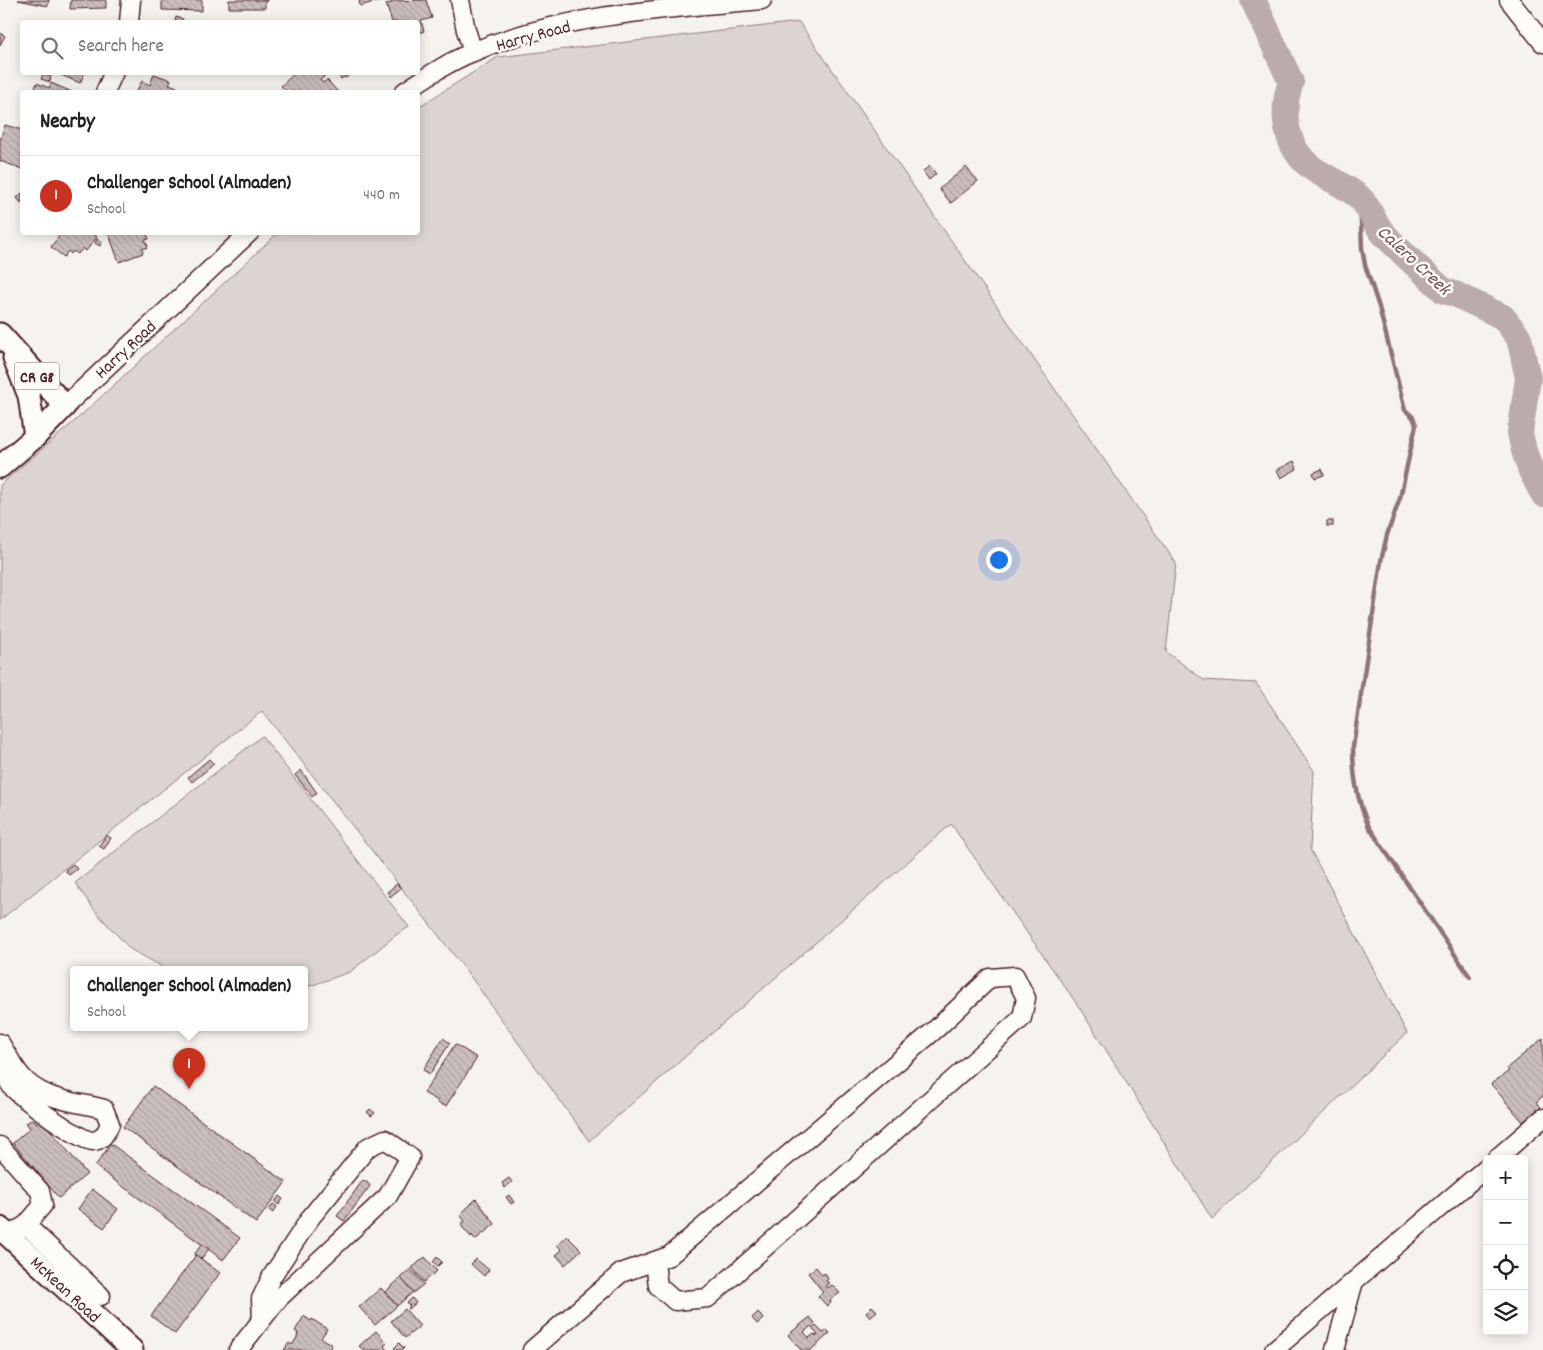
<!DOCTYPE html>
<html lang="en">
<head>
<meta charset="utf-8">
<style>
	:root { --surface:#fff; --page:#f2f2f2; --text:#202124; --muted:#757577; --line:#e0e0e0; --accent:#c8321e }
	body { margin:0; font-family:Dekko,sans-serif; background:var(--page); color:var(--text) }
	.controls { position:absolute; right:15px; bottom:15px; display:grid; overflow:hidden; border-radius:5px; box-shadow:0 2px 12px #0003 }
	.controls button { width:45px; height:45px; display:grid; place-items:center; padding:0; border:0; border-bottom:1px solid var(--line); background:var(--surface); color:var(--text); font:25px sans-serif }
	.you { position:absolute; left:998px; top:559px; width:18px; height:18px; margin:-12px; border:4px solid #fff; border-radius:50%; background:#1a73e8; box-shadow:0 0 0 8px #1a73e833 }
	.badge { display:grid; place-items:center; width:32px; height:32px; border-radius:50%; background:var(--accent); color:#fff; font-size:16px; font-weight:700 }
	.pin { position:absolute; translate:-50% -41px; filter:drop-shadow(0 1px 2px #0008) }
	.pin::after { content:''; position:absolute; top:26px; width:18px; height:15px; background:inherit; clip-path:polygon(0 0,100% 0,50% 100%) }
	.popup { position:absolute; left:70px; top:966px; width:238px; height:65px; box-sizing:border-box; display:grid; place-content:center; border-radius:5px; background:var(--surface); filter:drop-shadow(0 1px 4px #0005); font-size:16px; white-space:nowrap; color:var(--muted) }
	.popup b { font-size:19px; color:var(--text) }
	.popup::after { content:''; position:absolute; left:50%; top:100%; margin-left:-10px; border:10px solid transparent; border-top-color:var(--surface) }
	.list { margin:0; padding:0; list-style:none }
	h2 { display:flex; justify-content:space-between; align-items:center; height:65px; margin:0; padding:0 20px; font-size:21px }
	h2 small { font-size:16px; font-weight:400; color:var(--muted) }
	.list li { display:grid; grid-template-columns:32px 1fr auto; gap:15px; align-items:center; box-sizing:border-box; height:80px; padding:0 20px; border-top:1px solid var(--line) }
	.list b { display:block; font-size:19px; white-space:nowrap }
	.list p { margin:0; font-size:16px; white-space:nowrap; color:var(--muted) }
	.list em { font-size:16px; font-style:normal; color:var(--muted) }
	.icon { flex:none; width:28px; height:28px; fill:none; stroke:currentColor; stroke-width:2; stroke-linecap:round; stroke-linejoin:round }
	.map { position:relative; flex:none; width:1543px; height:1350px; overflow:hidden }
	.search { position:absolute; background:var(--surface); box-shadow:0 2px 12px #0003; left:20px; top:20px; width:400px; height:55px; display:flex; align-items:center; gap:12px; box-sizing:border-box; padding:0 18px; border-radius:5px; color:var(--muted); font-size:19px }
	.panel { position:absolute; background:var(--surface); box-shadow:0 2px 12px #0003; left:20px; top:90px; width:400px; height:145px; border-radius:5px }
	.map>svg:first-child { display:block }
	.green { fill:#dcd4d2; stroke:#937a7e }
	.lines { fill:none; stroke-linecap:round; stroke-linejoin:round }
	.stream { stroke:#8e7378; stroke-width:4.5 }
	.river { stroke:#bbabac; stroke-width:26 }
	.building { fill:url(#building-back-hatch); stroke:#4a1f2b }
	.minor-casing { stroke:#4a1f2b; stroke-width:21 }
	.major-casing { stroke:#4a1f2b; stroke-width:25 }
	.minor { stroke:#fdfcf7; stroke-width:18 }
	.major { stroke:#fdfcf7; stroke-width:21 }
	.labels { text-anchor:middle; stroke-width:5; stroke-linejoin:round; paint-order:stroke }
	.shield { fill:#fdfcf7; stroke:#806168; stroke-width:1 }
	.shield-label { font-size:16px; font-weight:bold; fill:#4a1f2b }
	.street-label { font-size:18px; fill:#4a1f2b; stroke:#fdfcf7 }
	.water-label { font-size:19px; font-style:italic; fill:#725058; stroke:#fdfcf7 }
</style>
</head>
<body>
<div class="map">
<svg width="1543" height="1350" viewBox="0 0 1543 1350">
	<defs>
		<pattern id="building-back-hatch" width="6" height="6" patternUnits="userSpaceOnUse" patternTransform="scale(1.25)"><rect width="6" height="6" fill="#cbbfbe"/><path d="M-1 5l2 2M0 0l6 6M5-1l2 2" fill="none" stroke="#b0a4a3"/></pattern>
	</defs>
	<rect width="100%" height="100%" fill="#f6f3ef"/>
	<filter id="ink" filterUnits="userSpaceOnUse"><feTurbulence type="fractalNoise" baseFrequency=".02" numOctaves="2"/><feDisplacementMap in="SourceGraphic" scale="10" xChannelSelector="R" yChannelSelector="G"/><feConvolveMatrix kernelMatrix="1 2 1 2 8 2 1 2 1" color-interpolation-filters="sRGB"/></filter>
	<g filter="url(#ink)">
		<g class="green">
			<polygon points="799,22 1176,563 1166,652 1204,680 1256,683 1314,771 1310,849 1407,1033 1212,1219 1079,1007 951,824 589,1141 465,969 262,711 0,920 0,485 76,420 278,233 418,232 418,107 498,57"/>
			<polygon points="262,736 409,927 396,935 350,972 304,988 304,970 172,970 165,968 130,949 95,911 75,883"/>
		</g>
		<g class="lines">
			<path class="stream" d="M1360,198L1362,248L1365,265L1379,307L1405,410L1413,417L1416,425L1400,498L1387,535L1381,561L1353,747C1353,776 1357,800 1369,827L1470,977"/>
			<path class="river" d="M1253,0L1291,82C1280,112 1285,148 1312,168C1326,178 1349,187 1360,198C1370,208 1374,223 1383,233C1402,254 1424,272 1444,291L1455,294L1503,317L1519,338L1528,378L1520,433L1524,451L1531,471L1543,494"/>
		</g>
		<g class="building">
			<polygon points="18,0 49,0 48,6"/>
			<polygon points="71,0 106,0 106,8 70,9"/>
			<polygon points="162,0 202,0 202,11 162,10"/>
			<polygon points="229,0 267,0 267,1 265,1 265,8 229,8"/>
			<polygon points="359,0 381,0 360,6"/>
			<polygon points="426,0 432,18 421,21 424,31 418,33 418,22 392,22 386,4 392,3 391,1"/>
			<polygon points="176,17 183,19 182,22 175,21"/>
			<polygon points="0,33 5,36 0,45"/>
			<polygon points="54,72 85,72 80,83"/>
			<polygon points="296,72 320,72 324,77 320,80 323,83 327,80 338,92 287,92 281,86"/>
			<polygon points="336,72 352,72 346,78 344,77 341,79"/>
			<polygon points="43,74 51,77 50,82 41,79"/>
			<polygon points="154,74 171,80 169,84 177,87 175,92 136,92 142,81 150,85"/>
			<polygon points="37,83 49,88 51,83 72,92 33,92"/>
			<polygon points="5,125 22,130 22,169 0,161 0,140"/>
			<polygon points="930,166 936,174 929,180 923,171"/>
			<polygon points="966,167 978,181 951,203 939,189"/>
			<polygon points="22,193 22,204 17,198"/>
			<polygon points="62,232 92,232 97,237 86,251 83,248 78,254 73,251 71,254 68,251 64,257 51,247"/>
			<polygon points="108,232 146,232 149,239 145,240 148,247 142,249 143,253 119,262"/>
			<polygon points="97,239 102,242 100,246 95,243"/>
			<polygon points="1294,461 1297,469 1281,478 1277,470"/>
			<polygon points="1322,469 1324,475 1315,478 1313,473"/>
			<rect x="1327" y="521" width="6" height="5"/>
			<polygon points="209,759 214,764 192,782 188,777"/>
			<polygon points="301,770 317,793 312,797 295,775"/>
			<polygon points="106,835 111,838 104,849 99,846"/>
			<polygon points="73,864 77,869 69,875 65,870"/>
			<polygon points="397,884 401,888 390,897 387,892"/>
			<polygon points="443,1038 450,1043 430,1074 423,1070"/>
			<polygon points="1543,1038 1543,1096 1536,1102 1541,1107 1523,1122 1491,1084 1509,1071 1507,1068"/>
			<polygon points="455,1044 477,1058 446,1106 437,1103 438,1101 424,1093"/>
			<polygon points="153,1086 286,1182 256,1223 123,1127"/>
			<polygon points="370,1109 375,1113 371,1116 367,1112"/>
			<polygon points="33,1119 37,1123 41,1119 87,1174 59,1198 13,1143 30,1128 26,1123"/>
			<polygon points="111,1144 240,1238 223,1260 95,1166"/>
			<polygon points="509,1178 512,1182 505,1188 502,1183"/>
			<polygon points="363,1180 365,1182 366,1181 370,1186 344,1221 337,1216"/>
			<polygon points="92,1189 118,1209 104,1228 78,1209"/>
			<polygon points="509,1195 514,1202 511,1204 506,1197"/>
			<polygon points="279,1196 283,1199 279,1205 275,1202"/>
			<polygon points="476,1199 495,1224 475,1240 472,1235 471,1237 463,1228 461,1224 465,1221 460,1215"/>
			<polygon points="273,1204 277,1207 273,1213 269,1210"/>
			<polygon points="567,1236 581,1250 565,1265 556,1255 562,1250 557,1245"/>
			<polygon points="202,1244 209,1249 201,1259 194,1255"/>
			<polygon points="196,1255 220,1273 175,1334 151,1316"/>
			<polygon points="425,1257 437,1271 424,1282 412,1268"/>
			<polygon points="437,1257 442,1262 438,1266 433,1262"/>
			<polygon points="476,1259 489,1270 484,1276 471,1264"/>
			<polygon points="816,1267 822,1275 825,1273 828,1279 826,1281 829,1283 825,1286 827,1288 832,1285 840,1293 830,1300 831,1303 827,1306 818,1296 823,1292 808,1273"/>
			<polygon points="410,1269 424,1284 413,1293 400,1278"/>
			<polygon points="401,1278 413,1292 397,1306 385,1292"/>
			<polygon points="381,1288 397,1306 375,1325 359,1307"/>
			<polygon points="412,1298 416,1303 409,1309 408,1308 410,1306 407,1303"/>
			<polygon points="872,1306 877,1311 870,1317 866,1312"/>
			<polygon points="405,1309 420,1326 405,1338 391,1321"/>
			<polygon points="758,1312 763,1319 757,1324 752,1318"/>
			<polygon points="304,1316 311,1321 312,1319 327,1329 321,1338 332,1345 329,1350 284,1350 289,1343 292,1345 298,1336 297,1336 298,1333 295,1331"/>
			<polygon points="810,1317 815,1323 804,1332 809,1338 814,1334 816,1336 818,1335 812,1328 816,1326 823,1333 827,1330 830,1333 811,1350 801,1350 788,1335"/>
			<polygon points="376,1331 387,1343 384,1346 387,1350 366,1350 364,1348 363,1350 359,1346"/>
			<polygon points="399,1343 404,1348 402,1350 396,1350 394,1348"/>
		</g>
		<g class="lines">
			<defs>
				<g id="minor">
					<polyline points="460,0 466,30 473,52"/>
					<polyline points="1509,0 1543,43"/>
					<polyline points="129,22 131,0"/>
					<polyline points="105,92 114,72"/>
					<path d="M404,92C426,77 448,62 473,52C559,15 669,8 762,0"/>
					<polyline points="65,406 250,232"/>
					<path d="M0,1043C8,1055 15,1072 27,1082C48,1101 78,1102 104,1109L110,1124C106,1132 103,1141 92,1141C82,1142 20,1097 12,1087C8,1081 4,1074 0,1067"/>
					<polyline points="0,1146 40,1191 43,1205 26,1225 8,1236"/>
					<polyline points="1496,1159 1543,1118"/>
					<polyline points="26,1225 101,1296"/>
					<polyline points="238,1350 279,1298 388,1196 410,1157 385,1139 368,1147 311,1217 272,1276 261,1299 262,1320"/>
					<polyline points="532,1350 621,1273 669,1256 936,1029 990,978 1015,976 1026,998 1022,1018 708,1298 675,1301 658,1286 655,1262"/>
					<polyline points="1274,1350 1487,1167"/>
					<polyline points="1335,1350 1354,1281"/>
				</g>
				<g id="major">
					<polyline points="0,334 65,406 35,437 0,467"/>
					<polyline points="14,358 29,396 35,437"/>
					<polyline points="0,1228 132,1350"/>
				</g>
			</defs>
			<use href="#minor" class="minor-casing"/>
			<use href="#major" class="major-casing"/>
			<use href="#minor" class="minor"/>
			<use href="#major" class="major"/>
		</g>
	</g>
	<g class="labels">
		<rect class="shield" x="14.5" y="362.5" width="45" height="27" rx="4"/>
		<g class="shield-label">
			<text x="37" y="382">CR G8</text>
		</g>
		<g class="street-label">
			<text transform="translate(533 35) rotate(-15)" y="6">Harry Road</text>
			<text transform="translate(125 349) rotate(-43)" y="6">Harry Road</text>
			<text transform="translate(66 1289) rotate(43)" y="6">McKean Road</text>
		</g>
		<g class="water-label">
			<text transform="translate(1415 259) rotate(43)" y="7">Calero Creek</text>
		</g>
	</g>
</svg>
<div class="controls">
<button>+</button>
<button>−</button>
<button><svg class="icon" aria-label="locate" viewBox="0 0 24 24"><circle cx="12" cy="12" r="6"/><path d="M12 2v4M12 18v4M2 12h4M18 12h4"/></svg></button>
<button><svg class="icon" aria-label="layers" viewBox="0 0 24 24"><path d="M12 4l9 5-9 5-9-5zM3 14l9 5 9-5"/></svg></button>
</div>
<div class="you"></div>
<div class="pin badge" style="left:189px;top:1089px">1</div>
<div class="popup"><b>Challenger School (Almaden)</b>School</div>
<div class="search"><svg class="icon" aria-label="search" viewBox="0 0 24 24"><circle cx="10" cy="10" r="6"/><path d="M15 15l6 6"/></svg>Search here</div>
<section class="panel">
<h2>Nearby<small></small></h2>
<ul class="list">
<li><span class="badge">1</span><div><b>Challenger School (Almaden)</b><p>School</p></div><em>440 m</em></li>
</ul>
</section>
</div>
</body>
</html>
